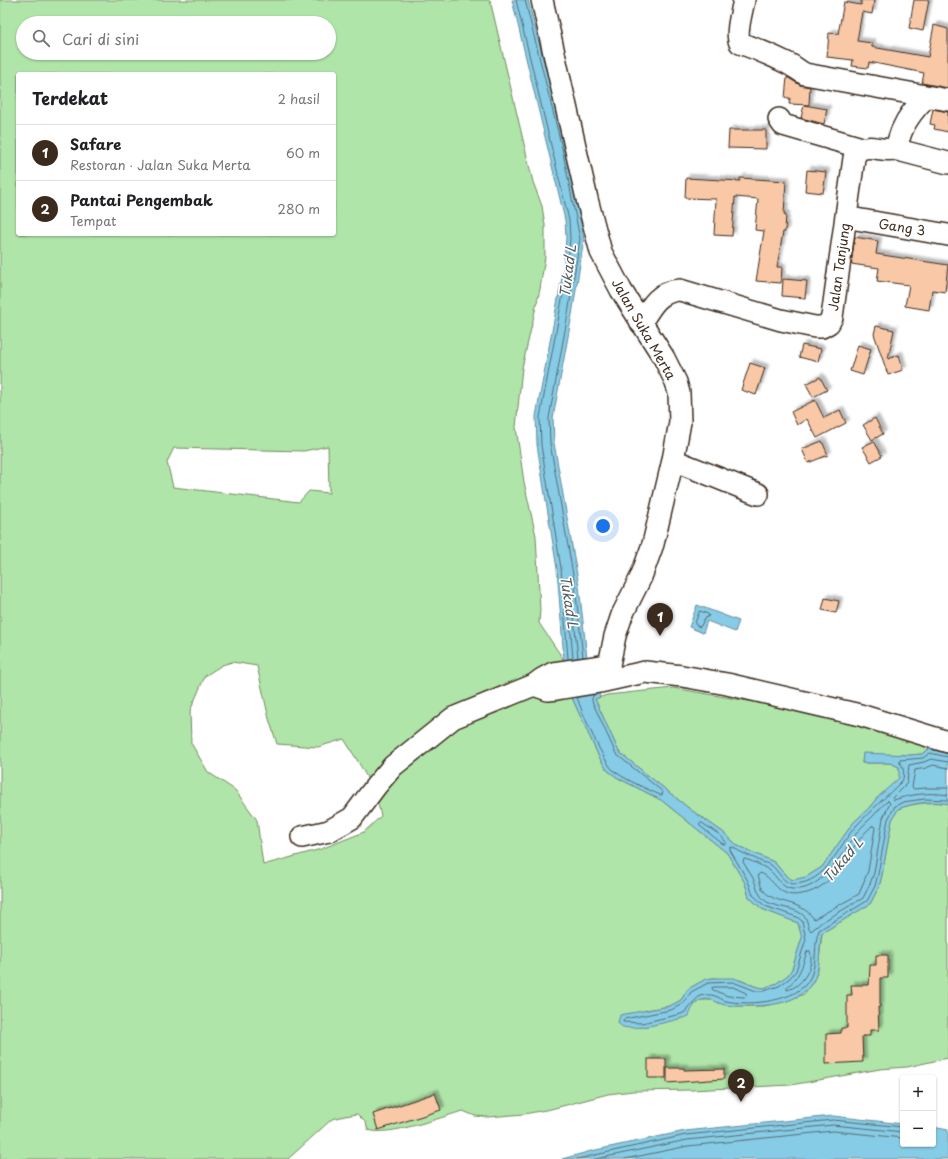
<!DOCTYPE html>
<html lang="id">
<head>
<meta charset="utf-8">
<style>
	:root { --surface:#fff; --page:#f6f6f6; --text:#202124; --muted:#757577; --line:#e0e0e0; --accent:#3b2a1e }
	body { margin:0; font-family:"Playpen Sans",sans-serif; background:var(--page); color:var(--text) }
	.controls { position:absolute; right:12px; bottom:12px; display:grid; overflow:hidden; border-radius:4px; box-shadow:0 1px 3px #0004 }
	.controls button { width:36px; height:36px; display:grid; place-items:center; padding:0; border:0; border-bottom:1px solid var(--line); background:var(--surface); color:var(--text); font:20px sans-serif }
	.you { position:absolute; left:603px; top:526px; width:14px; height:14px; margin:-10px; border:3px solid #fff; border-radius:50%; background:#1a73e8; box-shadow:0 0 0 6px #1a73e833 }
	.badge { display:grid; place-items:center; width:26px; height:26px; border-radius:50%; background:var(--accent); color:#fff; font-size:13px; font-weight:700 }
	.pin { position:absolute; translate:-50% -33px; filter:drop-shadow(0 1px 2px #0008) }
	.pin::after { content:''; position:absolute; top:21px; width:14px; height:12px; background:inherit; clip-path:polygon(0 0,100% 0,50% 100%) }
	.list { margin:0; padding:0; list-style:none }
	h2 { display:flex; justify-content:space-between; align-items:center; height:52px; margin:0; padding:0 16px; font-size:17px }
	h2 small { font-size:13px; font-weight:400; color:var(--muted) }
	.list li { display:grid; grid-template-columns:26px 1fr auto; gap:12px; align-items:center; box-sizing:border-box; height:56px; padding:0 16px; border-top:1px solid var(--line) }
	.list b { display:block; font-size:15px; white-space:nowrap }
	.list p { margin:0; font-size:13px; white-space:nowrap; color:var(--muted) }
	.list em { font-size:13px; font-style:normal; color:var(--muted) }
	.icon { flex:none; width:22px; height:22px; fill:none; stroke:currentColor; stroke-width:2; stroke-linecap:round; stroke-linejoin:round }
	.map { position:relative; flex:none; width:948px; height:1159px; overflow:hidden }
	.search { position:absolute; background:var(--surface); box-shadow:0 1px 3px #0004; left:16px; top:16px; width:320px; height:44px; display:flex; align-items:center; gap:10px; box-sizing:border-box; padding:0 14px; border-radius:22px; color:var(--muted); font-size:15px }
	.panel { position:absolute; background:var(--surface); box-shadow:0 1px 3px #0004; left:16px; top:72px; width:320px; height:164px; border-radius:4px }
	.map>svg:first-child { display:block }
	.green { fill:#afe5a8; stroke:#758863; fill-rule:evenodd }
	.water { fill:#86cce7; stroke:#688b97 }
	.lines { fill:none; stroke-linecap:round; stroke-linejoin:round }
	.shore { stroke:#596b6e; stroke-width:1 }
	.building { fill:#f8c8a7; stroke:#3b2a1e; filter:url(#shadow) }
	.minor-casing { stroke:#3b2a1e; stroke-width:24 }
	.minor { stroke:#fff; stroke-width:21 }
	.labels { text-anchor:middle; stroke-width:3.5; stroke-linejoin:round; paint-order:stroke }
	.street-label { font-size:13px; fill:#3b2a1e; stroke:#fff }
	.water-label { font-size:14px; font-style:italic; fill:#525b5a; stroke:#fff }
</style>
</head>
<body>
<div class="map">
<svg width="948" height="1159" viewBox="0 0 948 1159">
	<defs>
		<filter id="shadow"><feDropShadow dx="3.5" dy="-3.5" stdDeviation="1" flood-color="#0004"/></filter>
	</defs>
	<rect width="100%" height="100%" fill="#fff"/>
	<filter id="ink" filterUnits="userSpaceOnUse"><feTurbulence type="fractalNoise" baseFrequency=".025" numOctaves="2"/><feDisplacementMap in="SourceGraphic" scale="8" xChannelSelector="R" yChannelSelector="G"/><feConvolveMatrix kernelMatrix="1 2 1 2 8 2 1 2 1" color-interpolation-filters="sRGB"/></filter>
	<g filter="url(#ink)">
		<g class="green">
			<path d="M0,0H490L533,182L542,206L545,225V257L540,289L522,368L516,427L524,482L536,536L540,610L539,623L564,660L573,700L599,757L607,770L618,778L661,800L727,853L745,883L749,897L762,909L798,923L802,938L792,969L788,975L777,983L764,988L757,987L740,980L713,978L706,979L688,989L681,1000L670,1006L651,1009L632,1014H626L636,1027H643L682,1018L700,1000H714L719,1003L734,1006H764L784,1002L804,994L813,982L818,970L822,933L870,904L879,887L882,875L892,820L898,809C913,803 929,802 945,803L948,804V1058L907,1067L880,1069L791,1085L692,1090L633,1091L608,1094L551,1109L524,1114L488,1117L475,1116L463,1111C441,1117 389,1137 368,1130L366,1123L357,1114L345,1116L332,1119L288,1159H0ZM23,23H329V53H23ZM18,74H334V234H18ZM328,446L329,493L309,491L299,502L173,487L167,462L174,448L304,451ZM232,662L257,666L269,719L277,744L318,747L344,739C359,763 375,787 381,816L364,832L321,849L263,865L257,820L235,790L208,772L191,743L190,711L205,676L222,665Z"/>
			<polygon points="673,688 754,702 920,740 929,749 922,754 910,755 863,754 862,763 890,763 899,767 900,778 877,798 869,808 853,823 822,867 806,877 793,880 787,877 774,862 738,846 723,832 691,810 619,752 595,699 607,695"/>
		</g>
		<g class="water">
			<path d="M512,0H528L566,147L584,239L572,315L553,418L554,443L579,586L587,658L594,674L600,697L595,699L619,752L691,810L723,832L738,846L774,862L787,877L793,880L806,877L822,867L853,823L869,808L877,798L899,778V767L890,763H862L863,753L910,755L922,754L929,749L948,753V804C932,800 913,803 898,809L892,820L882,875L879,887L870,904L822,933C818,949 822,969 812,983C798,1004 769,1006 746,1006C739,1006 732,1006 725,1005C716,1003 711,997 702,1000C695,1001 691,1010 689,1016C676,1020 636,1031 623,1027C621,1026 619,1024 618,1023L620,1015L670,1006L681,1000L688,989L706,979L713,978H734L757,987L764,988L777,983L788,975L792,969L802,938L798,923L762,909L749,897L745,883L727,853L661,800L618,778L607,770L599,757L573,700L564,660L557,569L537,445L536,416L563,272L566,238L565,220Z"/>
			<polygon points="697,605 739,621 735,632 707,621 703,633 689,627"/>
			<polygon points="833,1116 903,1124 903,1144 933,1144 933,1127 948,1130 948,1159 562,1159 591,1151 685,1131"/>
		</g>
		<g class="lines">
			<g class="shore">
				<polyline points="516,0 569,220 570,238 567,273 540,417 541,445 561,568 568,659"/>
				<polyline points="525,0 562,148 580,239 568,314 549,418 550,443 575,586 583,657"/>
				<polygon points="700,611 708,614 709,616 704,619 701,626 699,627 695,624"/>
				<polyline points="573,659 569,609 570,607 573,609 578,658"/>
				<path d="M577,697C581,711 604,763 614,771C628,781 645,788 660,795H662L663,792L616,754L592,701V698L594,695"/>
				<path d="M948,757L930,753L923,758L900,760L899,762C904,766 905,775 902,781C887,796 871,810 856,826C838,846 827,883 794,884C783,884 779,871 771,865C768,863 763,863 760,861C751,856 740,853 733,847L730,848V850L748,881L753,895L765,906L797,917L802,921L806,939L796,971L790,978L779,986L764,991H756L733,982L708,983L691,992L684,1003L671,1010L624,1019L623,1022L642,1023L681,1014L685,1012L688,1007L700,996C705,995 710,994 715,996C719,997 722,1000 726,1001C749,1006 799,1002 810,978C818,962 813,945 819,930L867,901L875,886L878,874L888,819L895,806L903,802L924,799L948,800"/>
				<path d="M948,762L931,759L924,762L909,765L907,783L892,798L894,800C911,794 930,792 948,795"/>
				<polyline points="948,768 933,765 926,768 915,770 912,787 914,789 925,788 948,788"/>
				<path d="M888,801L890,803L883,818L874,873L870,884L863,898L822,922L811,931C807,927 808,919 803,915C793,907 778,908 767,902C757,895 758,888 753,878C750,873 746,867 743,862L744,859C748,859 765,867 769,870C777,876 781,888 792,889C821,893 842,853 856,834C861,826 869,821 875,814C880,809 883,804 888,801Z"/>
				<polygon points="700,823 702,823 720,835 726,842 726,844 723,844 700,826"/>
				<path d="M872,826H874L875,828L868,871L859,894L814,919C799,898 776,906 763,890C760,886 760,880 758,875L760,873C771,876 776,891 788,894C794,896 801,894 807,893C840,883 848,846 872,826Z"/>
				<path d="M810,951C815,966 802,987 787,990V987C799,978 802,967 807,952Z"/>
				<polygon points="714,987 733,987 746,993 747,995 745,997 728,996 713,990 712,988"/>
				<polyline points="577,1159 686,1135 833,1120 903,1127"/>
				<polyline points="596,1159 687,1140 833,1125 903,1132"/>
				<polyline points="625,1159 688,1146 833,1131 903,1138"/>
			</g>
		</g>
		<g class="building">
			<polygon points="861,0 874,0 872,14 862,12 857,41 872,43 872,47 928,57 934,25 948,29 948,88 922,83 924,73 869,62 868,68 852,66 853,60 827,57 829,33 838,34 844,2 861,5"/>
			<polygon points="914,0 929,0 923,31 909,28"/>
			<polygon points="787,77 800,85 810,87 809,105 789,104 790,98 785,98"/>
			<polygon points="804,105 827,109 824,124 801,118"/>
			<polygon points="933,109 948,112 948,132 934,129 935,125 930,124"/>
			<polygon points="729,130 766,130 766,149 728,148"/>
			<polygon points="807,170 826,172 823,193 805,191"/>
			<polygon points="686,178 740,181 740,178 786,181 784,214 786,214 785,232 783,232 777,267 782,267 781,283 756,281 764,231 755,230 758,199 735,197 732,236 714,235 716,199 685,198"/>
			<polygon points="855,237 878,241 876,254 948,265 945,292 932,290 929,310 905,306 909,285 877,281 879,268 851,264"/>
			<polygon points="783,279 807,281 805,298 782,296"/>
			<polygon points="876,326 894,330 888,359 899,355 903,370 888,375 874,334"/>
			<polygon points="802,345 821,349 818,362 799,357"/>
			<polygon points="858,345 871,349 863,375 850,371"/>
			<polygon points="750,363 765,368 756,395 741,390"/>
			<polygon points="820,377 827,390 813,397 806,384"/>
			<polygon points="815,400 824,418 840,410 846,423 817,438 807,419 797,425 791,412"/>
			<polygon points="875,418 883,434 872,440 863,425"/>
			<polygon points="822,441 828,455 808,463 802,449"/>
			<polygon points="874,441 882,456 871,462 862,447"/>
			<polygon points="825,598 839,601 836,613 822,610"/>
			<polygon points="876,955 888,955 888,978 880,978 880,1007 878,1007 879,1030 870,1030 870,1036 862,1036 863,1062 826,1064 826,1034 841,1033 841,1028 847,1028 847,995 852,995 851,985 869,985 870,965 876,965"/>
			<rect x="648" y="1059" width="18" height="19"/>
			<polygon points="667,1068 684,1068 684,1070 724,1069 724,1079 667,1083"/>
			<polygon points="435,1093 441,1110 378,1130 373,1114"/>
		</g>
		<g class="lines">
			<defs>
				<g id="minor">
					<polyline points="542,0 587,199 601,252 621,290 664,358 676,382 679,393 680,422 673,460 653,544 641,577 622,615 615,636 609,665 610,679"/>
					<path d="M744,0C742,11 735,34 740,43C757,49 773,56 789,64C795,67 799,71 805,74L948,100"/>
					<polyline points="779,119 783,125 862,148"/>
					<polyline points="894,149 948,163"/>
					<polyline points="856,219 948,235"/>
					<path d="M641,323C651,306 659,291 680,290L781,320L815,327H822L829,323L832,317L850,187L854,158L857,151C871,143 881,152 894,149C899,143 899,135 903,128C908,116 917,106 926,97"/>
					<polyline points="673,460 758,494"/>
					<polyline points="534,685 548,690 557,689 600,682 645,672 682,676 727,684 860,715 948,742"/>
					<polyline points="302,837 329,831 352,818 376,786 393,766 453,718 534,685 542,679 553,673 609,665"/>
				</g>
			</defs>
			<use href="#minor" class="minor-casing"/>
			<use href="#minor" class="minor"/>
		</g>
	</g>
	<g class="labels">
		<g class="street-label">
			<text transform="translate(902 227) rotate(9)" y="5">Gang 3</text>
			<text transform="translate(839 267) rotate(-82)" y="5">Jalan Tanjung</text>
			<text transform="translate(644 329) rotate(60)" y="5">Jalan Suka Merta</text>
		</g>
		<g class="water-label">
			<text transform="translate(568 271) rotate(-83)" y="5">Tukad L</text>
			<text transform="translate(569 602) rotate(81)" y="5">Tukad L</text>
			<text transform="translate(843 860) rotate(-50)" y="5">Tukad L</text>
		</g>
	</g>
</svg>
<div class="controls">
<button>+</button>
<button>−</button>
</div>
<div class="you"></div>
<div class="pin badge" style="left:660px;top:636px">1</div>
<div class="pin badge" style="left:741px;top:1102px">2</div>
<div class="search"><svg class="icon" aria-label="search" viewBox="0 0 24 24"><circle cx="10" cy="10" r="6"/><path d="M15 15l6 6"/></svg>Cari di sini</div>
<section class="panel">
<h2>Terdekat<small>2 hasil</small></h2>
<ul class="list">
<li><span class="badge">1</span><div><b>Safare</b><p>Restoran · Jalan Suka Merta</p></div><em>60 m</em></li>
<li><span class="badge">2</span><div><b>Pantai Pengembak</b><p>Tempat</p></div><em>280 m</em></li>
</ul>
</section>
</div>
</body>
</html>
